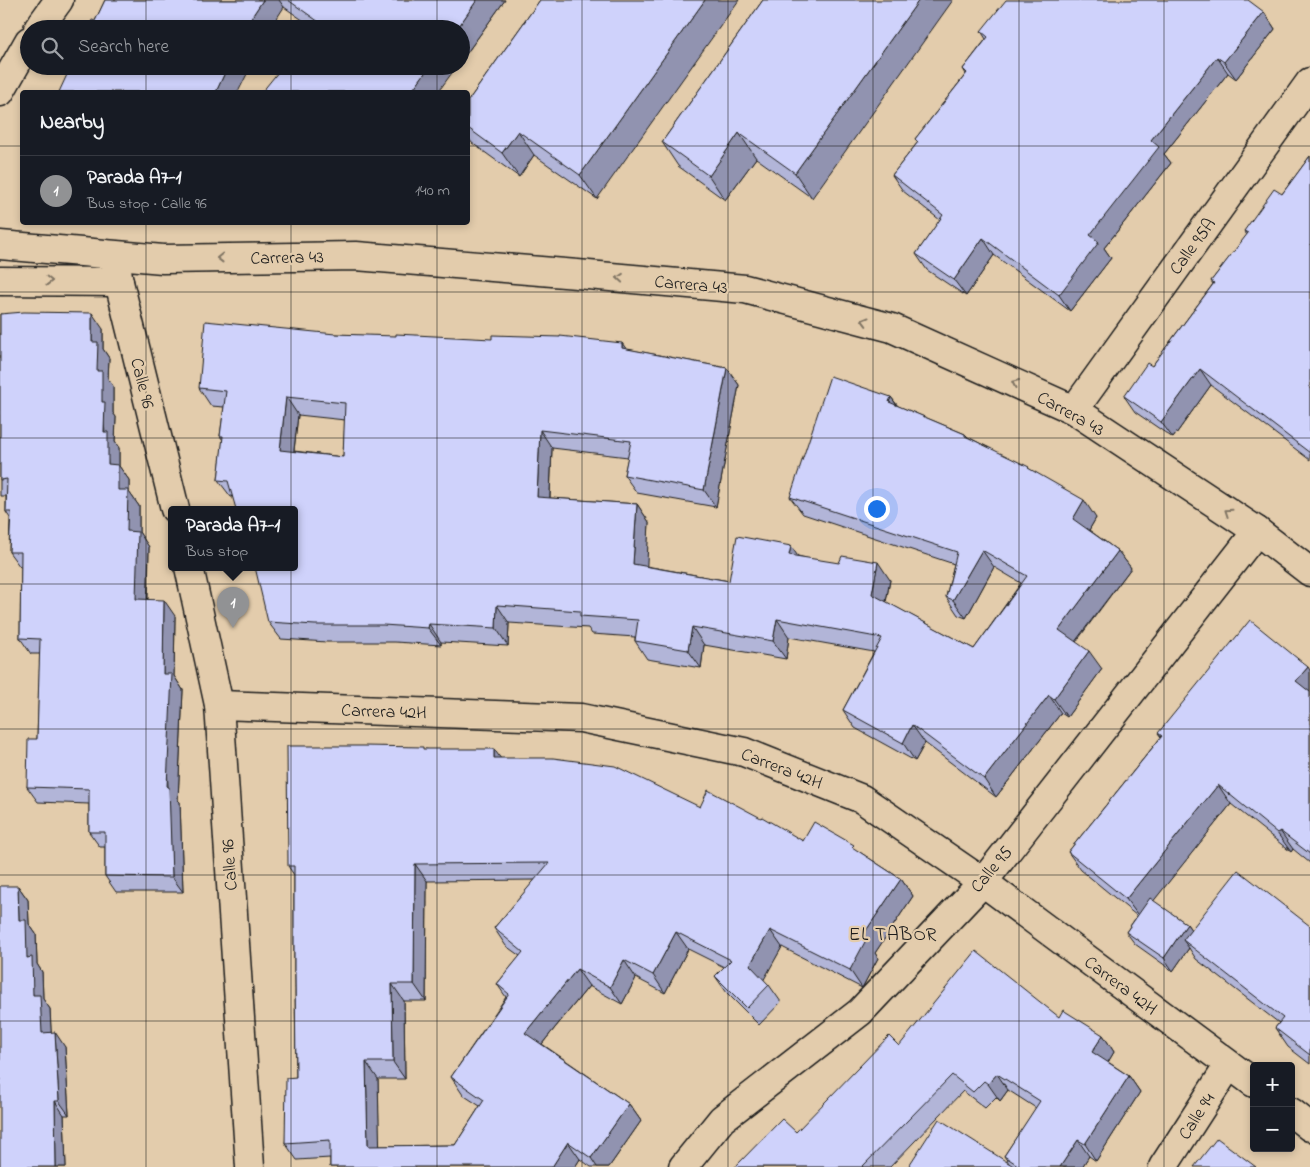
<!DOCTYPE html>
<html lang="en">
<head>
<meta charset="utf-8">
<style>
	:root { --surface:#171b24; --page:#242831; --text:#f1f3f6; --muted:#9ea1a6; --line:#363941; --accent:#919294 }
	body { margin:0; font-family:"Indie Flower",sans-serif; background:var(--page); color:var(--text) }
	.controls { position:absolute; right:15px; bottom:15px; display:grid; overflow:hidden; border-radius:5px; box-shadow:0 2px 8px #0003 }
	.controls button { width:45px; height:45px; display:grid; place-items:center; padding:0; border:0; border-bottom:1px solid var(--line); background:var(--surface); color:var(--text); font:25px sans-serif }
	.you { position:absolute; left:876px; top:508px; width:18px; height:18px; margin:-12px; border:4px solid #fff; border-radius:50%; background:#1a73e8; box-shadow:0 0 0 8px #1a73e833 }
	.badge { display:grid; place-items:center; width:32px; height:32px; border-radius:50%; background:var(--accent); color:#fff; font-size:16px; font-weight:700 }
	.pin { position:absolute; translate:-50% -41px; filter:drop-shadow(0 1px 2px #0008) }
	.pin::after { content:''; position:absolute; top:26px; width:18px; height:15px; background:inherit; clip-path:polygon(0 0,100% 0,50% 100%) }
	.popup { position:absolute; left:168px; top:506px; width:130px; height:65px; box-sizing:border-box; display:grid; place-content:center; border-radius:5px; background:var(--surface); filter:drop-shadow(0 1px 4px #0005); font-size:16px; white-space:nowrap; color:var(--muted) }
	.popup b { font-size:19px; color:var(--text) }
	.popup::after { content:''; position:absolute; left:50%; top:100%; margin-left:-10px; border:10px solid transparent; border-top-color:var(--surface) }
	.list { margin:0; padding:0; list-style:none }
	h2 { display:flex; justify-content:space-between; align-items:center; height:65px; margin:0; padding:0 20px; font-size:21px }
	h2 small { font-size:16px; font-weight:400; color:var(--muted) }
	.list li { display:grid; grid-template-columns:32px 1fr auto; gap:15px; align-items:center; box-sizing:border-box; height:70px; padding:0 20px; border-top:1px solid var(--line) }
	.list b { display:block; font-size:19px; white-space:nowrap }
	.list p { margin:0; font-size:16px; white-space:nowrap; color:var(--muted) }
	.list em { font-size:16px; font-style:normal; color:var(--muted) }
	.icon { flex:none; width:28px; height:28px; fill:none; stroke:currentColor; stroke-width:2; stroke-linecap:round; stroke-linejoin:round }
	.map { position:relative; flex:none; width:1310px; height:1167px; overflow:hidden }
	.search { position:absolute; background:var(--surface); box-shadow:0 2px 8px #0003; left:20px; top:20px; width:450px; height:55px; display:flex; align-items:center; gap:12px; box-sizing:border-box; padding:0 18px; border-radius:28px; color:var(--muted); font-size:19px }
	.panel { position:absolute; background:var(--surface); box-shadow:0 2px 8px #0003; left:20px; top:90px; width:450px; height:135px; border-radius:5px }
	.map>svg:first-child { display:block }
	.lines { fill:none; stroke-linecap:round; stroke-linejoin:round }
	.minor-casing { stroke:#1c1c1c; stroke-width:31 }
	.tertiary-casing { stroke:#1c1c1c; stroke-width:31 }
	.minor { stroke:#e3ccac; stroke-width:28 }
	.tertiary { stroke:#e3ccac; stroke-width:28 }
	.wall { fill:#b2b5d8; stroke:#1c1c1c; fill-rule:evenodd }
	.shaded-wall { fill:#9193b0; stroke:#1c1c1c }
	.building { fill:#cfd2fb; stroke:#1c1c1c; fill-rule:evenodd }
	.oneway { stroke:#807464 }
	.grid { fill:none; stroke:#1c1c1c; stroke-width:1; stroke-opacity:0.55 }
	.labels { text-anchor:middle; stroke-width:4.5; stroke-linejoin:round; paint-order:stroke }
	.street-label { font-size:18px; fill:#1c1c1c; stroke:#e3ccac }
	.neighbourhood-label { font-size:19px; letter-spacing:1px; fill:#1c1c1c; stroke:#e3ccac }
</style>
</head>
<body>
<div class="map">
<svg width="1310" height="1167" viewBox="0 0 1310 1167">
	<rect width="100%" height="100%" fill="#e3ccac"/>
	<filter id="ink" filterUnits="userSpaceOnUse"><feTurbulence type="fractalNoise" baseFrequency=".02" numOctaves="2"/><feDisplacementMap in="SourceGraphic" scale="10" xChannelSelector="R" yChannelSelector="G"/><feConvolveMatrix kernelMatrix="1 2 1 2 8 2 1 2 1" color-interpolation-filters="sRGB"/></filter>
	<g filter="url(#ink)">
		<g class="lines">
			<defs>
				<g id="minor">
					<polyline points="115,258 119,282 175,509"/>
					<polyline points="1074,410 1310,82"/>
					<polyline points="189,567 219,705 250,1167"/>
					<polyline points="219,705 581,718 744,752 862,799 983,882 1254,1083"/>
					<polyline points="1291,1112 1310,1127"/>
					<polyline points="683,1167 722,1119 860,1012 983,882 1257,531"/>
					<polyline points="1163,1167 1229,1065"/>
				</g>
				<g id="tertiary">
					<polyline points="38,29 59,0"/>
					<polyline points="0,92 29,41"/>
					<polyline points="0,245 163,259 356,256 577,274 745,289 892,328 1074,410 1257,531 1310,572"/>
					<polyline points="0,281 119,282"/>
				</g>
			</defs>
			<use href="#minor" class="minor-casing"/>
			<use href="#tertiary" class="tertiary-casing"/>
			<use href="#minor" class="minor"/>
			<use href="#tertiary" class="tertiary"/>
		</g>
		<g class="wall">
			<polygon points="105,0 505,0 461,61 314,28 284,7 95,21"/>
			<polygon points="540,0 597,199 534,155 519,177 472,143 468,137 468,101"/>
			<polygon points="763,0 812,198 756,158 725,200 678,166 662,142"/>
			<polygon points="1264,12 1275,29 1236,79 1228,73 1164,154 1171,163 1104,248 1111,258 1070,311 994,255 966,296 927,270 916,254 940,220 903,191 892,175 918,142 915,139 966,74 963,69 986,39 981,31"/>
			<polygon points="1310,156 1310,460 1211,385 1173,438 1135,412 1124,396 1152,366 1213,284 1211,281 1247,235 1244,231 1282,194"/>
			<polygon points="0,314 103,329 103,349 109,358 108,379 113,386 113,413 116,417 115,442 119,448 119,466 129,480 129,492 139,506 139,532 149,547 148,600 175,616 174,676 183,690 178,800 180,802 183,892 116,892 105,876 105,847 100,847 89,832 89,804 38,802 27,787 37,739 40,654 31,654 20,638 21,567 20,567 9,552 10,518 6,512 6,496 0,496"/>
			<path d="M335,334L626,349L727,368L739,385L716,507L637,493L624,475L628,457L552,448L550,498L637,504L649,522L646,566L729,581L798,556L890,580L886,602L974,649L1021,583L994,567L966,618L958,615L946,597L954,564L803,514L790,497L891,397L898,406L965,434L968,437L1031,470L1096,518L1089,530L1118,551L1131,568L1076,642L1102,669L1067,717L1061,713L996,797L925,743L915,761L855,728L843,710L874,652L789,637L786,659L704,645L701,668L647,659L635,641V637L592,634L588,628L509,623L508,646L441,642V645L395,642H327L281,639L268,622L294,567L233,497H231L218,480L223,440L220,436L224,407L211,406L199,388ZM298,415L345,420L343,457L294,451Z"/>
			<polygon points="1310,670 1310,863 1293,849 1291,852 1231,804 1153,901 1187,924 1191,930 1310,926 1310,1064 1288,1047 1275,1028 1279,1023 1196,959 1189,948 1173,971 1135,944 1126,932 1137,916 1081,870 1068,852 1161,737 1158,733"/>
			<path d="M425,749L500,758L700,807L803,841L858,851L901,879L913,896L875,953L878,958L862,988L782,947L763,979L769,985L781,1002L759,1025L727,993L715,976L724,967L688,949L665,993L636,978L622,1004L589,986L542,1044L629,1104L641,1121L609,1167H591L580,1159L575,1167H330V1158L297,1160L285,1143L296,1077L295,974L294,972V875L288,866ZM535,880L494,928L506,946L520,956L497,984L506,997L451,1077L463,1095L480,1106L455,1145L379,1146L378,1079H405L404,1001H426L427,881Z"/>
			<polygon points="18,886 28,900 29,924 36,934 37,964 42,972 43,999 50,1009 51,1033 65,1047 69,1115 64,1115 66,1167 0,1167"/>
			<polygon points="1059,1017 1103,1035 1114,1052 1108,1062 1129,1076 1140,1092 1096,1161 1089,1156 1082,1167 908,1167 1009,1163 1004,1156 1036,1108 1008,1090 1000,1101 996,1097 985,1108 963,1091 890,1167 735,1167 796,1132 899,1046"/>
		</g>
		<g class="shaded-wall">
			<polygon points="263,0 279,0 284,7 270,29 246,29 253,15"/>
			<polygon points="477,0 505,0 461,61 461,29 457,29"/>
			<polygon points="705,0 739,0 597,199 580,175"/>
			<polygon points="919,0 953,0 812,198 795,173"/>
			<polygon points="1264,12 1275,29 1236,79 1224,62"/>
			<polygon points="1217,57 1228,73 1164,154 1171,163 1104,248 1111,258 1070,311 1059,295 1090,235 1151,140"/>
			<polygon points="228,66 251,66 238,92 216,92"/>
			<polygon points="430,66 457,66 438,92 411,92"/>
			<polygon points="518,131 534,155 519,177 502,153"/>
			<polygon points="739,133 756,158 725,200 709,176"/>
			<polygon points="983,238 994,255 966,296 954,280"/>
			<polygon points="92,313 103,329 103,349 109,358 108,379 113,386 113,413 116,417 115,442 119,448 119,466 129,480 129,492 139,506 139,532 149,547 147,615 136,599 127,531 118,490 108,464 102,402 92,342"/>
			<polygon points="622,343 635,361 622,348"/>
			<polygon points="727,368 739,385 716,507 704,490"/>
			<polygon points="1200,369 1211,385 1173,438 1161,422"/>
			<polygon points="286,397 298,415 292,467 280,450"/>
			<polygon points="891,397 903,414 889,402"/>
			<polygon points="540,430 552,448 549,514 537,497"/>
			<polygon points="1084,500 1096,518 1085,537 1073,519"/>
			<polygon points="637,504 649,522 646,582 633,564"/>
			<polygon points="791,546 803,564 789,555"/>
			<polygon points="982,550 994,567 966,618 953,600"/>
			<polygon points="1118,551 1131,568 1071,647 1059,630"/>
			<polygon points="878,562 890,580 884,612 872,594"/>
			<polygon points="164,600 175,616 174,676 183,690 178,800 180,802 183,892 172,877 163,674"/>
			<polygon points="497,605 509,623 508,646 496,628"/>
			<polygon points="777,619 789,637 786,659 773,641"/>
			<polygon points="429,624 441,642 441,645 428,628"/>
			<polygon points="692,627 704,645 701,668 688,650"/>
			<polygon points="1089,651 1102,669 1067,717 1054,699"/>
			<polygon points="1308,667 1310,670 1310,699 1296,681"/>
			<polygon points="1049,695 1061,713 996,797 984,779"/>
			<polygon points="912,725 925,743 915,761 903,743"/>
			<polygon points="494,749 506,766 494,758"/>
			<polygon points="1218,785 1231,804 1140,918 1126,899"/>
			<polygon points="1280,831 1293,849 1291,852 1277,833"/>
			<polygon points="415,864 427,881 426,1001 414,984"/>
			<polygon points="901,879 913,896 875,953 878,958 862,988 850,970 861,938"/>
			<polygon points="18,886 28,900 29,924 36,934 37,964 42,972 43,999 50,1009 52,1047 42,1033 33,995 27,958 19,920"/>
			<polygon points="1187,924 1196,937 1183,940 1189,948 1173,971 1164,958"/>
			<polygon points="770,930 782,947 762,983 750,965"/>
			<polygon points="676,932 688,949 665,993 653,975"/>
			<polygon points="624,960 636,978 622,1004 610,987"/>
			<polygon points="577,969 589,986 537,1050 525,1033"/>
			<polygon points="392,984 404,1001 405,1079 393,1062"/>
			<polygon points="55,1032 65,1047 69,1115 59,1101"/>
			<polygon points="1103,1035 1114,1052 1104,1069 1092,1052"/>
			<polygon points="366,1062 378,1079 380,1163 368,1146"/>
			<polygon points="997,1074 1008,1090 1000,1101 988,1084"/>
			<polygon points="1129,1076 1140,1092 1096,1161 1085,1144"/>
			<polygon points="55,1101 64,1115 66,1167 56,1167"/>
			<polygon points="629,1104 641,1121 609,1167 597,1167 591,1158"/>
			<polygon points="1078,1140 1089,1156 1082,1167 1060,1167"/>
			<polygon points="568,1142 580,1159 575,1167 552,1167"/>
		</g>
		<g class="building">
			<polygon points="105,0 263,0 253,15 246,29 88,29 92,20 95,21"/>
			<polygon points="288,0 477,0 457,29 314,29 319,22"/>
			<polygon points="540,0 705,0 580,175 518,131 502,153 468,128 468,101"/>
			<polygon points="763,0 919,0 795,173 739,133 709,176 662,142"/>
			<polygon points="1006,0 1248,0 1264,12 1224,62 1217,57 1151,140 1159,147 1090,235 1099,242 1059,295 983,238 954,280 916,254 943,215 892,175 918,142 915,139 967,73 963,69 988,37 981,31"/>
			<polygon points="71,66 228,66 216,92 59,92"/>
			<polygon points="283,66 430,66 411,92 262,92"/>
			<polygon points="1310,156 1310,453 1200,369 1161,422 1124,396 1147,363 1152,366 1214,283 1211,281 1248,233 1244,231 1274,189 1282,194"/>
			<polygon points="24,312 92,313 92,342 98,342 97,371 102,371 102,402 105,402 104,432 108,432 108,464 118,465 118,490 128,490 127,531 138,532 136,599 164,600 163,674 172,674 167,787 169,787 172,877 105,876 105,832 89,832 89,789 27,787 28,739 37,739 40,639 20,638 21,552 9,552 11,512 6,512 7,479 0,480 0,314"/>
			<path d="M205,321L335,334L396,336V334L492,339V335L560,337V336L622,343V348L727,368L704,490L624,475L631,441L540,430L537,497L637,504L633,564L729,581L737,536L791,546L789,555L839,563L842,556L878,562L872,594L974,649L1027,576L982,550L953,600L946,597L957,552L790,497L830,376L891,397L889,402L965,434V436L1029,467L1028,468L1084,500L1073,519L1118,551L1059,630L1089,651L1054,699L1049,695L984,779L912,725L903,743L843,710L882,638L777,619L773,641L692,627L688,650L635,641L638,620L580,616V611L497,605L496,628L429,624L428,628L383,625H315L268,622L255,567H294V509H236L228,481L218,480L223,436H220L226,391L199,388ZM286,397L345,403L343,457L280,450Z"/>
			<polygon points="1250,620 1308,667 1296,681 1310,692 1310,854 1280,831 1277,833 1218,785 1126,899 1068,852 1162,736 1158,733"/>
			<path d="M287,746H364L423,747V749H494V758H553L615,766L700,807L708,790L761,818L762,817L803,841L814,822L854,845L852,847L901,879L861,938L866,940L850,970L770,930L750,965L769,985L747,1008L715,976L731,960L676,932L653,975L624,960L610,987L577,969L525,1033L629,1104L591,1158L568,1142L552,1167H330V1140L285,1143L286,1078L296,1077L295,972H294V866H288ZM549,863L494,928L523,952L497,984L509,994L451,1077L484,1100L455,1145L368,1146L366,1062H393L392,984H414L415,864Z"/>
			<polygon points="1238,870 1310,926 1310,1055 1275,1028 1283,1018 1183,940"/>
			<polygon points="0,886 18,886 19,920 26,920 27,958 32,957 33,995 40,995 42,1033 55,1032 59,1101 55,1101 56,1167 0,1167"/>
			<polygon points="1150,898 1187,924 1164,958 1126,932"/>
			<polygon points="976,951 1059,1017 1063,1010 1103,1035 1092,1052 1129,1076 1085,1144 1078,1140 1060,1167 1021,1167 1004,1156 1040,1101 997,1074 988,1084 984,1081 973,1092 952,1075 862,1167 735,1167 782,1119 796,1132 889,1036 899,1046"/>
			<polygon points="939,1119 1015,1167 908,1167"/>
			<polygon points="1217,1138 1256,1167 1194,1167"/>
		</g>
		<defs><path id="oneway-chevron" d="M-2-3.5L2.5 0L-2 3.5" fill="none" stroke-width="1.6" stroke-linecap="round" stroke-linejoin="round" transform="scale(1.25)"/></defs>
		<g class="oneway">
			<use href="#oneway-chevron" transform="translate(220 258) rotate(179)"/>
			<use href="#oneway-chevron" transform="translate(620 278) rotate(-175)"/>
			<use href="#oneway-chevron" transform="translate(49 281) rotate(1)"/>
			<use href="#oneway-chevron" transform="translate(865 321) rotate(-165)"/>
			<use href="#oneway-chevron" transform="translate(1015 383) rotate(-156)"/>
			<use href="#oneway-chevron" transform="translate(1228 512) rotate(-146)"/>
		</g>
	</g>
	<path class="grid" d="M146,0V29M291,0V29M437,0V29M582,0V1167M728,0V1167M873,0V1167M1019,0V1167M1164,0V1167M146,66V92M291,66V92M437,66V92M0,146H22M468,146H1310M146,222V1167M291,222V1167M437,222V1167M0,292H1310M0,438H1310M0,584H1310M0,729H1310M0,875H1310M0,1021H1310"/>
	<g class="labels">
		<g class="street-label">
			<text transform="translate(1192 246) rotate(-54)" y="6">Calle 95A</text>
			<text transform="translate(287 257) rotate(-1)" y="6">Carrera 43</text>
			<text transform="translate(691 284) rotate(5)" y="6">Carrera 43</text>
			<text transform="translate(143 383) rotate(76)" y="6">Calle 96</text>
			<text transform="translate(1071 413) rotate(29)" y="6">Carrera 43</text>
			<text transform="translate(384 711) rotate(2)" y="6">Carrera 42H</text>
			<text transform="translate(782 768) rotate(21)" y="6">Carrera 42H</text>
			<text transform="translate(229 865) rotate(-94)" y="6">Calle 96</text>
			<text transform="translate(991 869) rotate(-50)" y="6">Calle 95</text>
			<text transform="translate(1121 985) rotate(37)" y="6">Carrera 42H</text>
			<text transform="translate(1196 1116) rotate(-57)" y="6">Calle 94</text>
		</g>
		<g class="neighbourhood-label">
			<text x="893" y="940">EL TABOR</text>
		</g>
	</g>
</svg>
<div class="controls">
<button>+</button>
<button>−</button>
</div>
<div class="you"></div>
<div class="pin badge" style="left:233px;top:628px">1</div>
<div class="popup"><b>Parada A7-1</b>Bus stop</div>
<div class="search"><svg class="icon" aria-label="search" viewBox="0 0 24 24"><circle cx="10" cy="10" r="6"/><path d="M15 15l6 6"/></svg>Search here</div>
<section class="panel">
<h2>Nearby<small></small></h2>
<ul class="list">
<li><span class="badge">1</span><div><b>Parada A7-1</b><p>Bus stop · Calle 96</p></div><em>140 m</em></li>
</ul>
</section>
</div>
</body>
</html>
